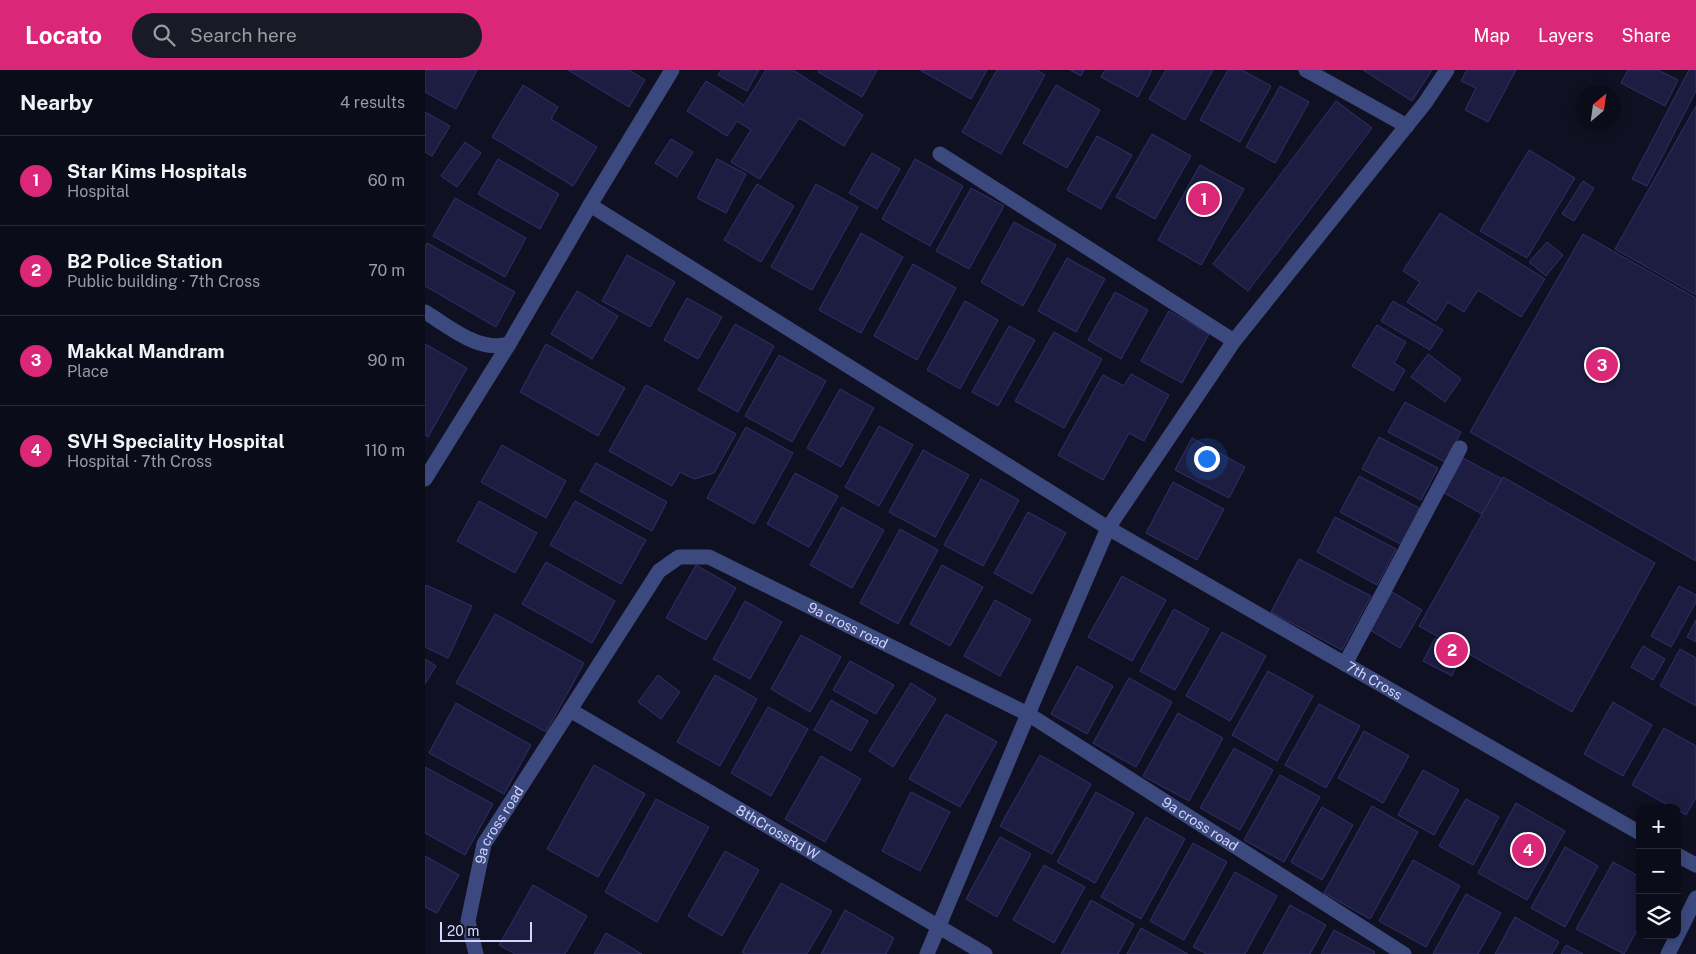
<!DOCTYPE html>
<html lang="en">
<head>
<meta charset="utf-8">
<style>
	:root { --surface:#0b0c19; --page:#191a26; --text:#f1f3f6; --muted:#9a9ba2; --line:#2b2c38; --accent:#db2777 }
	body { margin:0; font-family:"Public Sans",sans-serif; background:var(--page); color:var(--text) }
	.controls { position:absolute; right:15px; bottom:15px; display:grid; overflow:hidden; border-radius:10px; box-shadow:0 2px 12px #0003 }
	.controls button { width:45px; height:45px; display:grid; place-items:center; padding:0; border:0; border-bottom:1px solid var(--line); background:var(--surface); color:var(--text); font:25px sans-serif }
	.compass { position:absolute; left:1151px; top:15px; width:45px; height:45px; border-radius:50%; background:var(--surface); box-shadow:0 2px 12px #0003; rotate:29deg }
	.scale { position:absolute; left:15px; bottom:12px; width:92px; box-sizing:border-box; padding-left:5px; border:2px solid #d1d6fd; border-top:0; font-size:14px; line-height:18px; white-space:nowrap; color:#d1d6fd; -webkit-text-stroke:4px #0f1021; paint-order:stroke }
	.you { position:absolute; left:781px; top:388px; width:18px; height:18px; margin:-12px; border:4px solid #fff; border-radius:50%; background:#1a73e8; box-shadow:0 0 0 8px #1a73e833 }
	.badge { display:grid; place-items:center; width:32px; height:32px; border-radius:50%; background:var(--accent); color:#fff; font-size:16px; font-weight:700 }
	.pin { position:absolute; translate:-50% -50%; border:2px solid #fff; box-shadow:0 1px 5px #0006 }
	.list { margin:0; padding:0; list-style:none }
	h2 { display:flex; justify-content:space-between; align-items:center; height:65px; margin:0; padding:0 20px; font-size:21px }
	h2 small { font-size:16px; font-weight:400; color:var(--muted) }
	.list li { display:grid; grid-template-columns:32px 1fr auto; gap:15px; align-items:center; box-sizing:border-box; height:90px; padding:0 20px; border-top:1px solid var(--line) }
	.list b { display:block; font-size:19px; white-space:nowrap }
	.list p { margin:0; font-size:16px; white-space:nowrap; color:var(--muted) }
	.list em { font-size:16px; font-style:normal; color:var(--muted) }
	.icon { flex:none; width:28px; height:28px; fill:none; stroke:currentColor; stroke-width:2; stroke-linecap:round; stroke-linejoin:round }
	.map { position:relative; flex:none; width:1271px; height:884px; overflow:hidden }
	header { display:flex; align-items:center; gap:30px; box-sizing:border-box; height:70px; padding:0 25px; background:var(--accent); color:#fff }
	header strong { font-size:24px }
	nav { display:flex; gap:28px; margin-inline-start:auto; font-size:18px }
	.search { width:350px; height:45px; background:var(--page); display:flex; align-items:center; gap:12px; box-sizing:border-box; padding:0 18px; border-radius:28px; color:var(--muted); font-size:19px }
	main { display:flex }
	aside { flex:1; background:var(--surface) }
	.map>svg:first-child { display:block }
	.building { fill:#1c1d41; stroke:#2f316c }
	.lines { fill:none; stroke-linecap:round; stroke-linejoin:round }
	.minor { stroke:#3c497e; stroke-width:15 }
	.labels { text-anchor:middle; stroke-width:5; stroke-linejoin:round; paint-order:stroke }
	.street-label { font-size:14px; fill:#d1d6fd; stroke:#0f1021 }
</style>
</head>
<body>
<header>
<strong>Locato</strong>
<div class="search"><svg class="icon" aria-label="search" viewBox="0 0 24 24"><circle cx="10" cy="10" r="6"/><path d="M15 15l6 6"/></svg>Search here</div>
<nav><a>Map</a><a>Layers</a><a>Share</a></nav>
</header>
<main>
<aside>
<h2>Nearby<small>4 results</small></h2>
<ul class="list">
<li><span class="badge">1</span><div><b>Star Kims Hospitals</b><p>Hospital</p></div><em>60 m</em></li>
<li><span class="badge">2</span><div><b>B2 Police Station</b><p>Public building · 7th Cross</p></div><em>70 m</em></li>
<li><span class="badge">3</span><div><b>Makkal Mandram</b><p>Place</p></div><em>90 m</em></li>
<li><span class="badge">4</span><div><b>SVH Speciality Hospital</b><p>Hospital · 7th Cross</p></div><em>110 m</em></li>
</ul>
</aside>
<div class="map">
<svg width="1271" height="884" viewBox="0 0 1271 884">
	<rect width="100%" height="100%" fill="#0f1021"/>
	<g class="building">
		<polygon points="0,0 52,0 31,39 0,22"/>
		<polygon points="143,0 204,0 220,10 204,37"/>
		<polygon points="296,0 334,0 322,21 293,5"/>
		<polygon points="341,0 368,0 438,45 419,76 374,48 335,109 306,92 326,60 312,51 302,66 262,41 281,11 319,35"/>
		<polygon points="394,0 452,0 437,27 393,2"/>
		<polygon points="495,0 562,0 546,29"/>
		<polygon points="572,0 612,0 620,5 576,84 537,62"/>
		<polygon points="645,0 659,0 656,6"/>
		<polygon points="680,0 727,0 713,27 676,7"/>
		<polygon points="741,0 788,0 760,50 724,29"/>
		<polygon points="803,0 817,0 846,16 815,72 775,50"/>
		<polygon points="938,0 1007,0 987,31"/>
		<polygon points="1042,0 1091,0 1063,52 1040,40 1051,18 1036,11"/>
		<polygon points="1203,0 1233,0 1253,10 1240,36 1196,13"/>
		<polygon points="1264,0 1271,0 1271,21 1222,116 1207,109"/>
		<polygon points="98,15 133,37 126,49 172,77 148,116 67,67"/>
		<polygon points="631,15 675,40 642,98 598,73"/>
		<polygon points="855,16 884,32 850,93 821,77"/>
		<polygon points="911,31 947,58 823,221 788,194"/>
		<polygon points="1271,36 1271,225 1190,179"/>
		<polygon points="0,42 25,56 7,86 0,82"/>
		<polygon points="727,64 766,86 730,149 691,127"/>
		<polygon points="672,66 707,85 676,139 642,120"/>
		<polygon points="246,69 268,82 252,107 230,93"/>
		<polygon points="40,72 56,83 32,117 16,106"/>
		<polygon points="1104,80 1150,108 1102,188 1055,161"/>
		<polygon points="447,83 475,99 452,139 424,123"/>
		<polygon points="73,89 134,124 115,159 53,124"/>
		<polygon points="292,89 321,104 301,143 272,128"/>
		<polygon points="490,89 538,116 505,176 457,149"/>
		<polygon points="775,95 819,119 776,195 733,170"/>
		<polygon points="1158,111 1169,118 1149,151 1137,144"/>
		<polygon points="332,114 369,136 336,192 299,170"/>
		<polygon points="391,114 433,137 387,220 346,197"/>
		<polygon points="546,118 579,136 544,199 511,181"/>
		<polygon points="30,128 101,168 80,207 8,166"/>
		<polygon points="1015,143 1120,209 1096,247 1053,220 1039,242 1023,232 1011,251 982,232 995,212 978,201"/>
		<polygon points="589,152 631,175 598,236 556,212"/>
		<polygon points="436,163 478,187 436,263 394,240"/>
		<polygon points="1158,164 1271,228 1271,491 1045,362"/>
		<polygon points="1122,172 1138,185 1121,206 1104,192"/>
		<polygon points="2,173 90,222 71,257 0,216 0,177"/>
		<polygon points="202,185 250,212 225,257 177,231"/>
		<polygon points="642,188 680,209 651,262 613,241"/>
		<polygon points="488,194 531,218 492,290 449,266"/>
		<polygon points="152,221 193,246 167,289 126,264"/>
		<polygon points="690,222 723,240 696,289 663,270"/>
		<polygon points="262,228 297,247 273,289 239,270"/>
		<polygon points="540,231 573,250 535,319 502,300"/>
		<polygon points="968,231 1018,260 1005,280 956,251"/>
		<polygon points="744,241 784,264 757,313 716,291"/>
		<polygon points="310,254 349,276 313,342 273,320"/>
		<polygon points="952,255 981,272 969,293 980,300 968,321 927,296"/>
		<polygon points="584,256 610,270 573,336 547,322"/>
		<polygon points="629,262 677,289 639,358 590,331"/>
		<polygon points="0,274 42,298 3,367 0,365"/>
		<polygon points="121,274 200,318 173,366 95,322"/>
		<polygon points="1003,284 1036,309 1020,332 986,307"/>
		<polygon points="354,285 401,311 367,372 320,346"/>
		<polygon points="706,304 744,325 719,371 704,363 678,410 633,385 678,305 699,316"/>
		<polygon points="221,315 311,364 289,403 269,409 255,402 247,416 184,381"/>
		<polygon points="415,319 449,338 416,397 382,378"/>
		<polygon points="980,332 1036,362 1020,392 963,362"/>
		<polygon points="454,356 488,375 454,436 420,417"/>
		<polygon points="321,357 368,383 329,454 282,428"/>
		<polygon points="954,367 1013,398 996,430 937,399"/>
		<polygon points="767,368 820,397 804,428 750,400"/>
		<polygon points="77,375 141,411 121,448 56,412"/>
		<polygon points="498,380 544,405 510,467 464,442"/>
		<polygon points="1038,388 1077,409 1057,444 1019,423"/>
		<polygon points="171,393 242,432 227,461 155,421"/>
		<polygon points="370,403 413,426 384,477 342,454"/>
		<polygon points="934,406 996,439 977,475 915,442"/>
		<polygon points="1078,407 1230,493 1147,642 994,556"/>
		<polygon points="556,409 594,430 558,496 519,475"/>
		<polygon points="748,412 799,439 772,490 721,463"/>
		<polygon points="54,431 112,463 90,503 32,471"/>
		<polygon points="150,431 221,470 196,514 125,475"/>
		<polygon points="417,437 459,460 427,518 385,495"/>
		<polygon points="603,442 641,463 607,524 569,503"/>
		<polygon points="910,447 971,479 952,515 892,482"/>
		<polygon points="475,459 513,480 473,554 435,533"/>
		<polygon points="874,489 946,526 917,580 846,542"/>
		<polygon points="121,492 190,531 167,573 97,534"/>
		<polygon points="271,495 311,518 281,570 241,548"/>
		<polygon points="517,495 558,517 525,576 485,554"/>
		<polygon points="697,506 741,530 707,591 663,567"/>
		<polygon points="1,515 47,536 23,588 0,577 0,517"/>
		<polygon points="1254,516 1271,525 1271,532 1246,577 1226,566"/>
		<polygon points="967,522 997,540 975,578 945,560"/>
		<polygon points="570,530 606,550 575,606 539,586"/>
		<polygon points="320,531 357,552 325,609 288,589"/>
		<polygon points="749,539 784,559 750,620 715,601"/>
		<polygon points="70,544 159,593 121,662 31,613"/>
		<polygon points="1271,550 1271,572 1262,567"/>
		<polygon points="797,562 841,586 805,651 761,626"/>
		<polygon points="376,565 416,587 385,642 346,619"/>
		<polygon points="1010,568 1038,582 1027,606 998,591"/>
		<polygon points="1218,576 1240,589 1228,610 1206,597"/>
		<polygon points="1255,579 1271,588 1271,636 1235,616"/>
		<polygon points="0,589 11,596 0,614"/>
		<polygon points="425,591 469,615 451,644 408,620"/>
		<polygon points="652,596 688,616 662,664 626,644"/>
		<polygon points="843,601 888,626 852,691 807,665"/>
		<polygon points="233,605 255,622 236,649 213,632"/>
		<polygon points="290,605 332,629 295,696 252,672"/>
		<polygon points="704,608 747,632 711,697 668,673"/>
		<polygon points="486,613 511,629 468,697 444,681"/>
		<polygon points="406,630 443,651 426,681 389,660"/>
		<polygon points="1188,632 1227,655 1198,706 1159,684"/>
		<polygon points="31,633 106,675 79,724 4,683"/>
		<polygon points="894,634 935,656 901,718 860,695"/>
		<polygon points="343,637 383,659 346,726 306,703"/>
		<polygon points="753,643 798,668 764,731 718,706"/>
		<polygon points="521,644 572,672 535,737 484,709"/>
		<polygon points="1239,658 1271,676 1271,728 1261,745 1252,740 1252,738 1248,738 1207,715"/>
		<polygon points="939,661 984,686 958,733 913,708"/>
		<polygon points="809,678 848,700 815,760 775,738"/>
		<polygon points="615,685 666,714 627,784 575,756"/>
		<polygon points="396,686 436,709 400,772 360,749"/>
		<polygon points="169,695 220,724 173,807 122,779"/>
		<polygon points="0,697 68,734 40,785 0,763"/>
		<polygon points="998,700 1034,720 1009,765 973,745"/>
		<polygon points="855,705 895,727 859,792 819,770"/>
		<polygon points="486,722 525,742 495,801 457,781"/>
		<polygon points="671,722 709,743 670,813 632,792"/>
		<polygon points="231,729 284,757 232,852 180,822"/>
		<polygon points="1041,729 1074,747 1048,795 1014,776"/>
		<polygon points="1091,733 1140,761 1102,830 1053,803"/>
		<polygon points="947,736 993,762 945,849 899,823"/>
		<polygon points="897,737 928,755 897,810 866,792"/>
		<polygon points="721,747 760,769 716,849 676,827"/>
		<polygon points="575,767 606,784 572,847 541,829"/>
		<polygon points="768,773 802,792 759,870 725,851"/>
		<polygon points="1140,777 1173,796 1140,857 1106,838"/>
		<polygon points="300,781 334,800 297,866 263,846"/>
		<polygon points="0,786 34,805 12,843 0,837"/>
		<polygon points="988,790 1035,816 1001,877 954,851"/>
		<polygon points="1188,792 1215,807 1215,855 1199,884 1151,859"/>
		<polygon points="619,795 660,817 629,873 588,850"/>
		<polygon points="810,802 852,826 820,884 782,884 768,877"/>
		<polygon points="356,813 407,841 382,884 320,884 317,882"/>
		<polygon points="108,815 162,846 140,884 90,884 74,875"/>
		<polygon points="1041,824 1076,843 1053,884 1008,884"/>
		<polygon points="666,830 709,854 693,884 636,884"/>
		<polygon points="865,835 901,855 885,884 838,884"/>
		<polygon points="420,840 469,868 461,884 396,884"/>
		<polygon points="1090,847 1134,872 1127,884 1070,884"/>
		<polygon points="716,858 763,884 702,884"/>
		<polygon points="909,860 950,882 949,884 896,884"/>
		<polygon points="181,863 217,884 169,884"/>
		<polygon points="1141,875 1158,884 1136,884"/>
	</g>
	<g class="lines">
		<g class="minor">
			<polyline points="881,0 982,56"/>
			<polyline points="515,84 809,271"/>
			<polyline points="165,135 247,0"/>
			<path id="s1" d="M0,242C25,257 54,283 84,274L165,135L683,458L1215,763"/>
			<polyline points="0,409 84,274"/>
			<polyline points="920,594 1035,378"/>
			<path id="s2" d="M145,640L560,884"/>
			<polyline points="1252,785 1271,795"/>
			<path id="s3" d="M51,884L43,851L59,774L234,501L254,487H284L603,644L979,884"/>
			<polyline points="502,884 603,644 683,458 809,271 1000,33 1022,0"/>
			<polyline points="1243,884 1271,828"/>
		</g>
	</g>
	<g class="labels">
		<g class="street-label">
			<text dy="5" stroke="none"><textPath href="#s3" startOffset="646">9a cross road</textPath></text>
			<text dy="5" stroke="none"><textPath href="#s1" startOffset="1171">7th Cross</textPath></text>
			<text dy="5" stroke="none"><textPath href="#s3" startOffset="1051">9a cross road</textPath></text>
			<text dy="5" stroke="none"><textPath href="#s3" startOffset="136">9a cross road</textPath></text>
			<text dy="5" stroke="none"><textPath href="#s2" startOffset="241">8thCrossRd W</textPath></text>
		</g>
	</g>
</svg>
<div class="controls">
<button>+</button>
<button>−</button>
<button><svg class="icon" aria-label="layers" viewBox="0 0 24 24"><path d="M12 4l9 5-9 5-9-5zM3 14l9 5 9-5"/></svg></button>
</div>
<svg class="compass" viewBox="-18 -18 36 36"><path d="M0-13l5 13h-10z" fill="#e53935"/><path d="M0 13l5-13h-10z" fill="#9a9ba2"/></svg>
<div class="scale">20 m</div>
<div class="you"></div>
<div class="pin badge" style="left:779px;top:129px">1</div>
<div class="pin badge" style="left:1027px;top:580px">2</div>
<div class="pin badge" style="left:1177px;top:295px">3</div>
<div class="pin badge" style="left:1103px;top:780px">4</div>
</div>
</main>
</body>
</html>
